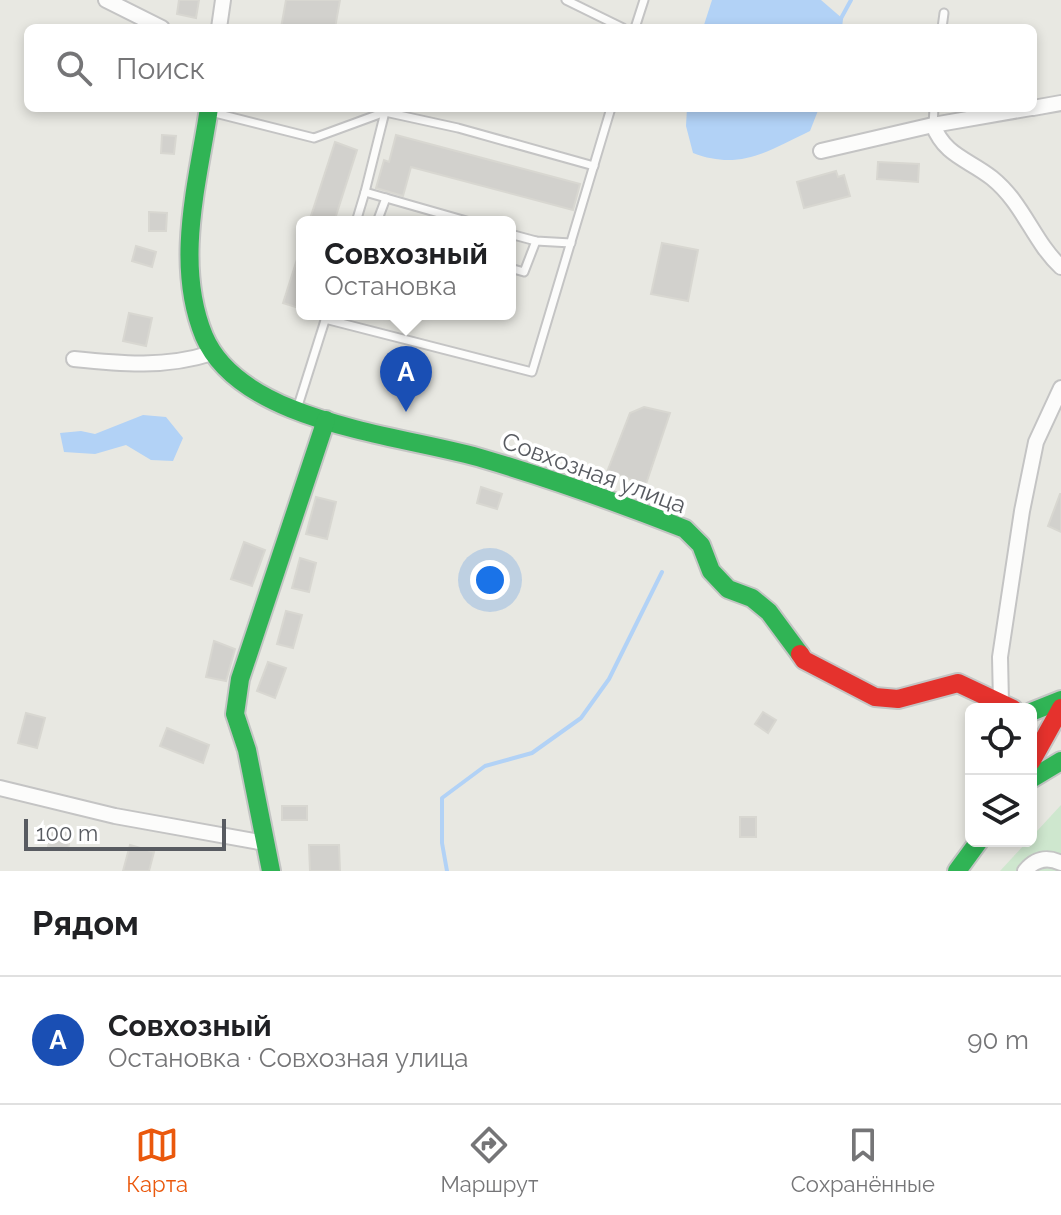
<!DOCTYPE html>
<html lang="ru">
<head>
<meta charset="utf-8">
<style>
	:root { --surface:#fff; --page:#f6f6f6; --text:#202124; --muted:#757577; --line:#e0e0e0; --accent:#ea580c }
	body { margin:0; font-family:Raleway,sans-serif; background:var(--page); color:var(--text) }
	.controls { position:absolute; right:24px; bottom:24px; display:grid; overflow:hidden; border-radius:12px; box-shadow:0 4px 12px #0003 }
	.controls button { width:72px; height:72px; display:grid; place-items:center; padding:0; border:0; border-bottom:2px solid var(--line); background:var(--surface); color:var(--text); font:40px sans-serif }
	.scale { position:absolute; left:24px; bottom:20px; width:202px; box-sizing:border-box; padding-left:8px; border:4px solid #585b61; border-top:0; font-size:22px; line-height:28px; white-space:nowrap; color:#585b61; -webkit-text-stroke:6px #fff; paint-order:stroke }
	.you { position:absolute; left:490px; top:580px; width:28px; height:28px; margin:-20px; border:6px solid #fff; border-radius:50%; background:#1a73e8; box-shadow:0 0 0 12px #1a73e833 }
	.badge { display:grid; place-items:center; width:52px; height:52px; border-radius:50%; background:var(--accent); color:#fff; font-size:26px; font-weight:700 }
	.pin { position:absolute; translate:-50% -66px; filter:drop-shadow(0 2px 4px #0008) }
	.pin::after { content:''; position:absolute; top:42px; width:28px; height:24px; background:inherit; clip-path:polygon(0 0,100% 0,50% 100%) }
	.popup { position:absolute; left:296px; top:216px; width:220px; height:104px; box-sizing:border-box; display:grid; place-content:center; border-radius:12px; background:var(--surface); filter:drop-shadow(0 2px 6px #0005); font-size:26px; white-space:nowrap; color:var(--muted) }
	.popup b { font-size:30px; color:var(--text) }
	.popup::after { content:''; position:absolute; left:50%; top:100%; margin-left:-16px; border:16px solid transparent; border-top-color:var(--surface) }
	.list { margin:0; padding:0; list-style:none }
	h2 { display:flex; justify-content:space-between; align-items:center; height:104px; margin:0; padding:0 32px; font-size:34px }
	h2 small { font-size:26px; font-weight:400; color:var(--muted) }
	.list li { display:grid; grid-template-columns:52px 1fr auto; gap:24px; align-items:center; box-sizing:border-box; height:128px; padding:0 32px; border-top:2px solid var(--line) }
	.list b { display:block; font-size:30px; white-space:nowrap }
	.list p { margin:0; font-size:26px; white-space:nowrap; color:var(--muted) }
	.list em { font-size:26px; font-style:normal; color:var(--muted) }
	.icon { flex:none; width:44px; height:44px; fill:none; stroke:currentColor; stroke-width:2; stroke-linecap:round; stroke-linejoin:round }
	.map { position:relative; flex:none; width:1061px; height:871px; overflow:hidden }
	.search { position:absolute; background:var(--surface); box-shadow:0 4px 12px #0003; left:24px; right:24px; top:24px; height:88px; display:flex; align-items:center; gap:20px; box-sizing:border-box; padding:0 28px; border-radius:12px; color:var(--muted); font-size:30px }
	.sheet { height:232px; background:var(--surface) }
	nav { display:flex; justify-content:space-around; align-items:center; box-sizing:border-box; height:112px; border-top:2px solid var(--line); background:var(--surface); font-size:22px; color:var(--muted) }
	nav a { display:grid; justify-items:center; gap:4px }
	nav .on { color:var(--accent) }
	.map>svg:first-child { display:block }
	.green { fill:#cee7ce }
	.water { fill:#b2d2f6 }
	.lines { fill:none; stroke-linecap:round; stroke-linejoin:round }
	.stream { stroke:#b2d2f6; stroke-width:4 }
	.building { fill:#d2d1cd; stroke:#d8d7d1; stroke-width:2 }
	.lane-casing { stroke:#c4c4c4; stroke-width:11 }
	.street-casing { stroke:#c4c4c4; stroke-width:18 }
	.fast-casing { stroke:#c4c5c4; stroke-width:22 }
	.jam-casing { stroke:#c4c5c4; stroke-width:22 }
	.lane { stroke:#fcfcfb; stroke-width:7 }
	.street { stroke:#fcfcfb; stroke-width:14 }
	.fast { stroke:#30b455; stroke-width:18 }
	.jam { stroke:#e5322d; stroke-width:18 }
	.labels { text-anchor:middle; stroke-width:7; stroke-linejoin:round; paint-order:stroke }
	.street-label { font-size:24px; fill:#585b61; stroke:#fff }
</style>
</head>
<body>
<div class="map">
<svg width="1061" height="871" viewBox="0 0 1061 871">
	<rect width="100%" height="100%" fill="#e8e8e2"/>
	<polygon class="green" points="1061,805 1061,871 1000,871"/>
	<g class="water">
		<polygon points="712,0 821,0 843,19 842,28 703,28"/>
		<path d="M687,108H819L810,131C768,151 740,171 693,153L686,126Z"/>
		<polygon points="143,415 166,417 183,438 173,461 151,460 126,445 95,454 64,452 60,433 81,431 95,434"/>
	</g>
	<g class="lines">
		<g class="stream">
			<polyline points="839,22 851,0"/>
			<polyline points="447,871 442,843 442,798 485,766 532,753 581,718 609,679 662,572"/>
		</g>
	</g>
	<g class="building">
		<polygon points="179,0 199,0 196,18 177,14"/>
		<polygon points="286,0 340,0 335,28 281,28"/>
		<polygon points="162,135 176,136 174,154 161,153"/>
		<polygon points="396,135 580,184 573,210 411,167 403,196 376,188 384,160 389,162"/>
		<polygon points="335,142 357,150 334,222 309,222"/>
		<polygon points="878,162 919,164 918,182 877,179"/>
		<polygon points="836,171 838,177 844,175 850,196 804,208 797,182"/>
		<polygon points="149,212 167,213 166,231 149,231"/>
		<polygon points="662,243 698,250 688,301 651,294"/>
		<polygon points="136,246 156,252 152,267 132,261"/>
		<polygon points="300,250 302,250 302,309 283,303"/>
		<polygon points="129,313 152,318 146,346 123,341"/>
		<polygon points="644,407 670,413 646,484 607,472 630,413"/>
		<polygon points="481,487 502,494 497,509 477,503"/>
		<polygon points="1060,494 1061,494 1061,532 1048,526"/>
		<polygon points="316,497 336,502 327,539 306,534"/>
		<polygon points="244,542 265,550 252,586 231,579"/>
		<polygon points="300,558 316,563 309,592 292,588"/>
		<polygon points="286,611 302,615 293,648 277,644"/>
		<polygon points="214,641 235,649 226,681 206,677"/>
		<polygon points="268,662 286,668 275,698 257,691"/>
		<polygon points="763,712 776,720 768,733 755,724"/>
		<polygon points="26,713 45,718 37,748 18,743"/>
		<polygon points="167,728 209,745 203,763 160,746"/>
		<rect x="282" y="806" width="25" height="14"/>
		<rect x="740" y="817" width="16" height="20"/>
		<polygon points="51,828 71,831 68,850 48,847"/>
		<polygon points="130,845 154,852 149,871 123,871"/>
		<polygon points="309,845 339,845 340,871 310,871"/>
	</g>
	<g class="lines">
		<defs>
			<g id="lane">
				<polyline points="566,0 623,28"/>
				<polyline points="635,28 644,0"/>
				<polyline points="942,28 944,13"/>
				<polyline points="211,112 314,138 385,112"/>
				<polyline points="933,125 934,108"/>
				<polyline points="365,192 385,112 458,128 594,166"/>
				<polyline points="356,222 365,192 470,222"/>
				<polyline points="377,222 386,198"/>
				<polyline points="510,234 536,241 571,243"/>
				<polyline points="510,268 524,272 536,241"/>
				<polyline points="325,319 532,372 611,108"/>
				<polyline points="297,409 327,314"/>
			</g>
			<g id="street">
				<polyline points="106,0 162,28"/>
				<polyline points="219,28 223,0"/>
				<polyline points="1033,108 1061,103"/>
				<path d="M933,125C945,156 968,159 992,178C1024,204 1033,241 1061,267"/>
				<polyline points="821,151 933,125 1031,108"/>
				<path d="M74,359C122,364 166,368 212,353"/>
				<polyline points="1001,703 1000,657 1022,511 1036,442 1061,388"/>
				<polyline points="0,788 115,816 265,843"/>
				<path d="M1025,871C1035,859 1047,856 1061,863"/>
			</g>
			<g id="fast">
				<path d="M209,108C198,182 174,263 204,336C241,424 404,435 484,459C552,479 619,503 685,529L701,545L711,571L728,589L752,598L769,612L800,654"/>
				<polyline points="1031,712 1061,700"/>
				<polyline points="1031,779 1061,761"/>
				<polyline points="271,871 247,750 235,714 240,679 326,420"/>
				<polyline points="957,871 979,841"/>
			</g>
			<g id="jam">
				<polyline points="800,654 804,660 875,697 898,699 958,683 1013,709"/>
				<polyline points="1031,762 1061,708"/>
			</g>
		</defs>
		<use href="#lane" class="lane-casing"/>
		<use href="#street" class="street-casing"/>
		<use href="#fast" class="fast-casing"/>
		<use href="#jam" class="jam-casing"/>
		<use href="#lane" class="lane"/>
		<use href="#street" class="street"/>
		<use href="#fast" class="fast"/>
		<use href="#jam" class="jam"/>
	</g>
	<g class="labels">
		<g class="street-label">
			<text transform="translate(594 473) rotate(20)" y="8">Совхозная улица</text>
		</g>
	</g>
</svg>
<div class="controls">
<button><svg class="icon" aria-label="locate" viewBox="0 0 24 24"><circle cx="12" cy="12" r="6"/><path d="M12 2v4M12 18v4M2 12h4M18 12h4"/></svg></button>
<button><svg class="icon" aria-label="layers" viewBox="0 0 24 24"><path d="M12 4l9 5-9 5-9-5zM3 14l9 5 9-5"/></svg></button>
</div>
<div class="scale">100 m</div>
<div class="you"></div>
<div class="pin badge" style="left:406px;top:412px;background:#1a4fb4">A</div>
<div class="popup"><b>Совхозный</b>Остановка</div>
<div class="search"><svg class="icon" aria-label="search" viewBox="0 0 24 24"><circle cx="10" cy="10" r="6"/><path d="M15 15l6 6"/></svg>Поиск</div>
</div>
<section class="sheet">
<h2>Рядом<small></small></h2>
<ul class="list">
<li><span class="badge" style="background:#1a4fb4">A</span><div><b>Совхозный</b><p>Остановка · Совхозная улица</p></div><em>90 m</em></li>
</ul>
</section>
<nav>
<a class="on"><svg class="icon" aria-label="map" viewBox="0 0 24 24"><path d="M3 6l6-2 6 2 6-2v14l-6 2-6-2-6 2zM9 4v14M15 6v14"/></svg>Карта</a>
<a><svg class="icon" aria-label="directions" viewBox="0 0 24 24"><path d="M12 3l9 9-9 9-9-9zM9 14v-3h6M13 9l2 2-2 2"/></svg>Маршрут</a>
<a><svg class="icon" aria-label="saved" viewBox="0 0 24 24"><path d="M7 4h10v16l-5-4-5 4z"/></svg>Сохранённые</a>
</nav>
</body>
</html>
